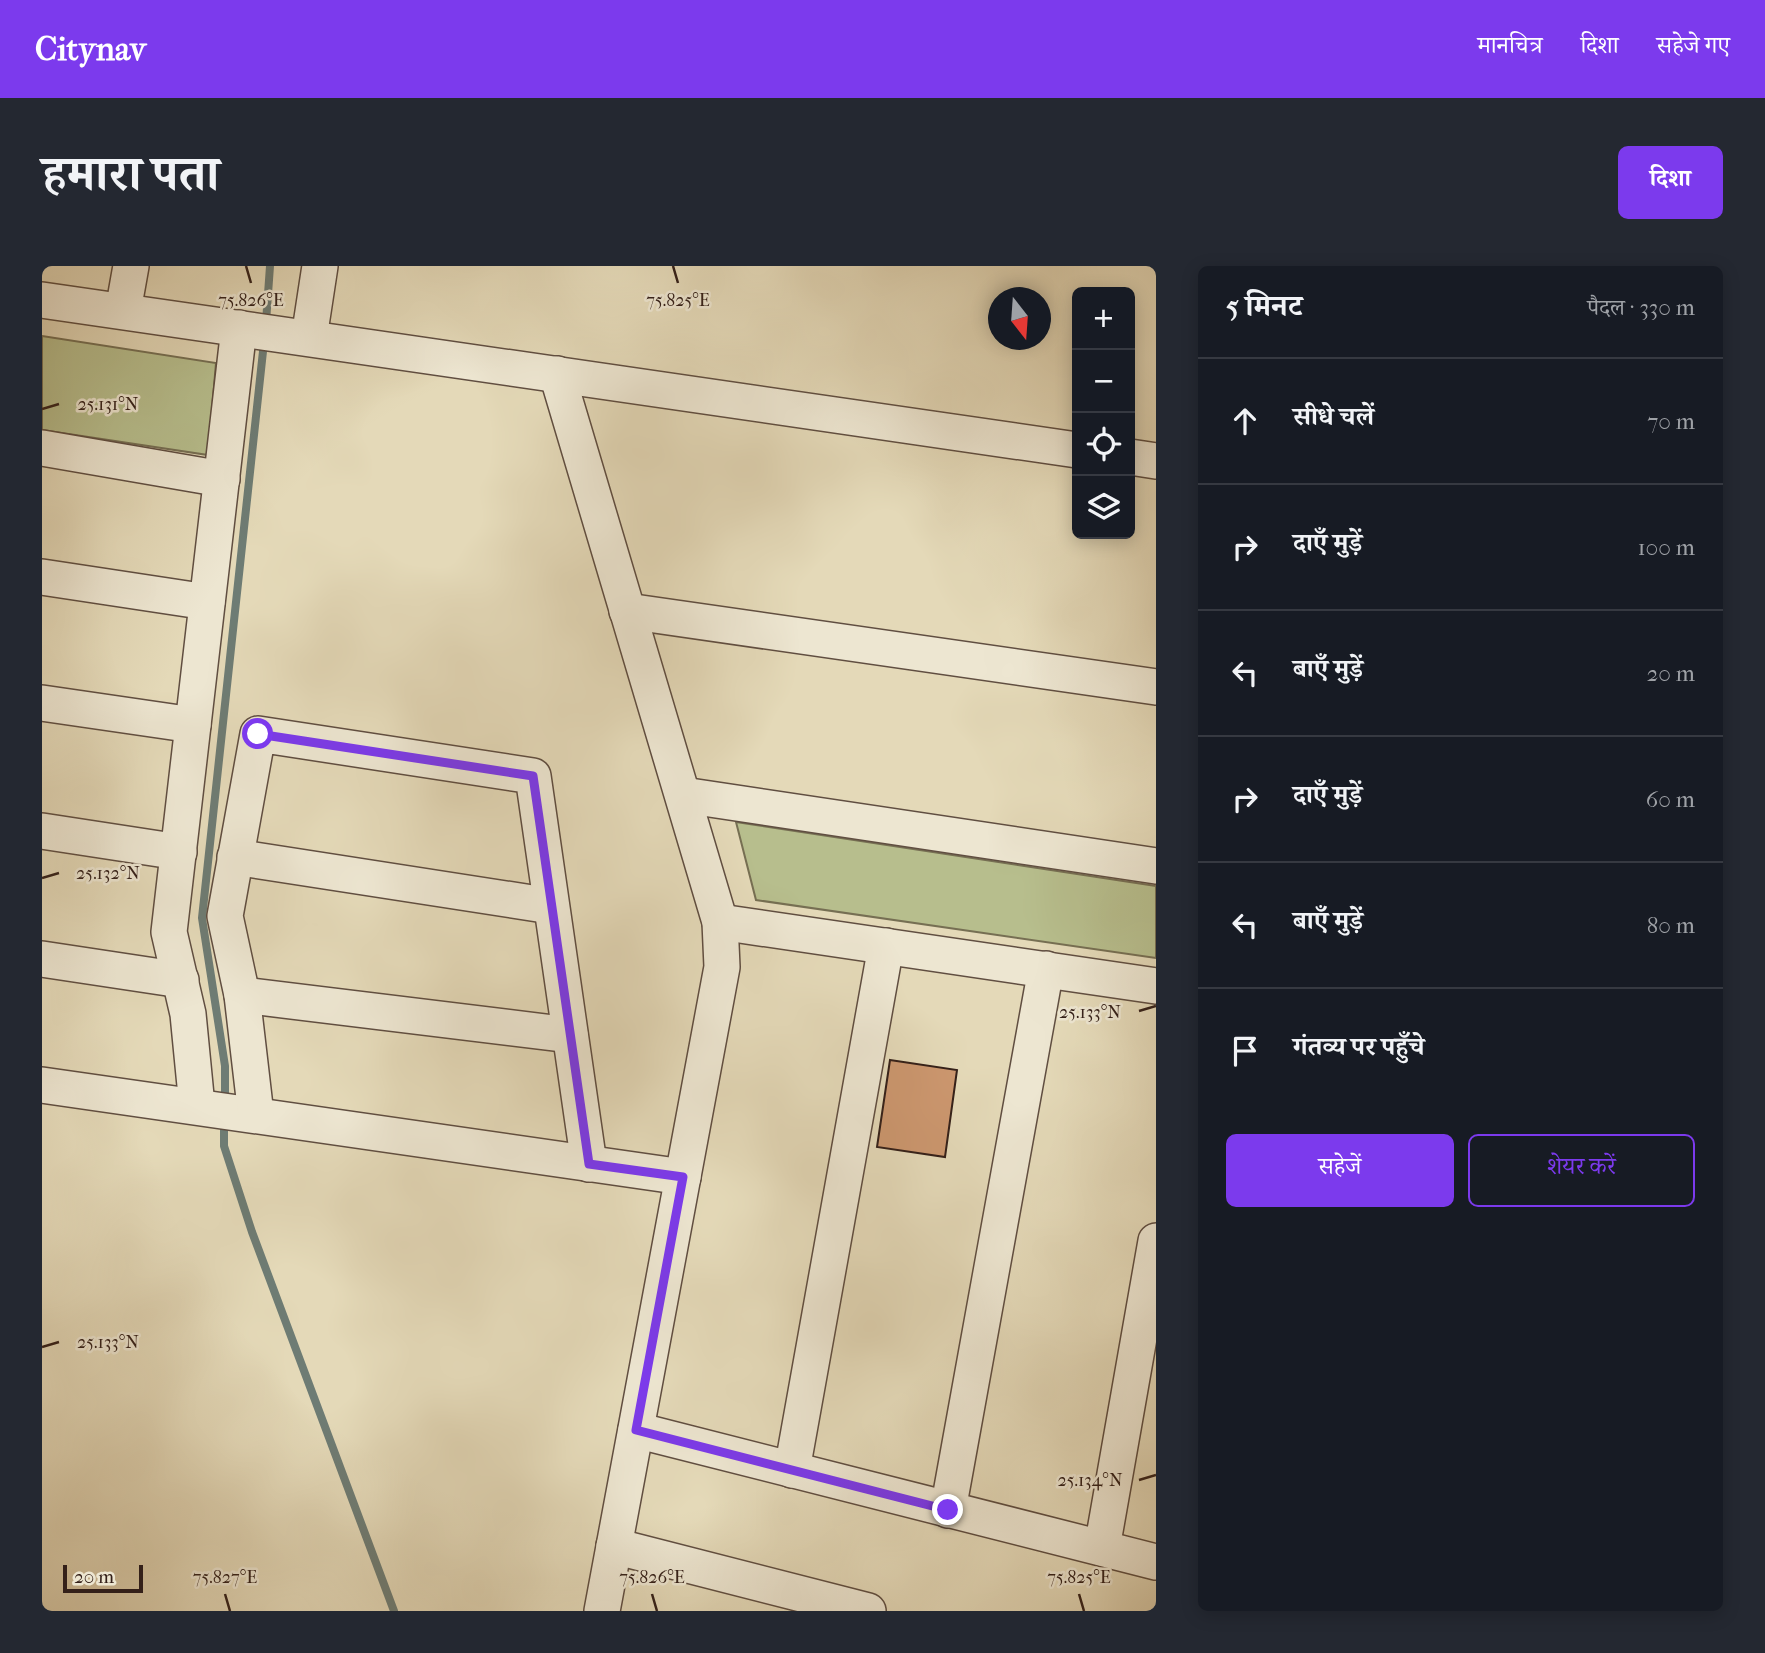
<!DOCTYPE html>
<html lang="hi">
<head>
<meta charset="utf-8">
<style>
	:root { --surface:#171b24; --page:#242831; --text:#f1f3f6; --muted:#9ea1a6; --line:#363941; --accent:#7c3aed }
	body { margin:0; font-family:"IM FELL French Canon","Noto Serif Devanagari",serif; background:var(--page); color:var(--text) }
	.controls { position:absolute; right:21px; top:21px; display:grid; overflow:hidden; border-radius:10px; box-shadow:0 4px 18px #0003 }
	.controls button { width:63px; height:63px; display:grid; place-items:center; padding:0; border:0; border-bottom:2px solid var(--line); background:var(--surface); color:var(--text); font:35px sans-serif }
	.compass { position:absolute; left:946px; top:21px; width:63px; height:63px; border-radius:50%; background:var(--surface); box-shadow:0 4px 18px #0003; rotate:163deg }
	.scale { position:absolute; left:21px; bottom:18px; width:80px; box-sizing:border-box; padding-left:7px; border:4px solid #342019; border-top:0; font-size:19px; line-height:24px; white-space:nowrap; color:#342019; -webkit-text-stroke:5px #ede6d1; paint-order:stroke }
	.stop { position:absolute; width:21px; height:21px; margin:-16px; border:5px solid #7c3aed; border-radius:50%; background:#fff }
	.stop.end { background:#7c3aed; border-color:#fff; box-shadow:0 2px 7px #0008 }
	.list { margin:0; padding:0; list-style:none }
	h2 { display:flex; justify-content:space-between; align-items:center; height:91px; margin:0; padding:0 28px; font-size:30px }
	h2 small { font-size:23px; font-weight:400; color:var(--muted) }
	.list li { display:grid; grid-template-columns:46px 1fr auto; gap:21px; align-items:center; box-sizing:border-box; height:126px; padding:0 28px; border-top:2px solid var(--line) }
	.list b { display:block; font-size:26px; white-space:nowrap }
	.list em { font-size:23px; font-style:normal; color:var(--muted) }
	.actions { display:flex; gap:14px; padding:21px 28px }
	.actions a { flex:1; padding:16px 0; border:2px solid var(--accent); border-radius:10px; text-align:center; font-size:24px; color:var(--accent) }
	.actions .main { background:var(--accent); color:#fff }
	.icon { flex:none; width:38px; height:38px; fill:none; stroke:currentColor; stroke-width:2; stroke-linecap:round; stroke-linejoin:round }
	.map { position:relative; flex:none; width:1114px; height:1345px; overflow:hidden; border-radius:10px }
	header { display:flex; align-items:center; gap:42px; box-sizing:border-box; height:98px; padding:0 35px; background:var(--accent); color:#fff }
	header strong { font-size:33px }
	nav { display:flex; gap:38px; margin-inline-start:auto; font-size:24px }
	.intro { display:flex; align-items:center; justify-content:space-between; box-sizing:border-box; height:168px; padding:0 42px }
	h1 { margin:0; font-size:49px }
	.button { padding:18px 32px; border-radius:10px; background:var(--accent); color:#fff; font-size:24px; font-weight:700 }
	main { display:flex; gap:42px; padding:0 42px }
	aside { flex:1; background:var(--surface); border-radius:10px; box-shadow:0 4px 18px #0003 }
	.map>svg:first-child { display:block }
	.green { fill:#b7be8d; stroke:#766f53; stroke-width:2 }
	.lines { fill:none; stroke-linecap:round; stroke-linejoin:round }
	.stream { stroke:#6e7c74; stroke-width:8 }
	.building { fill:#cc976f; stroke:#342019; stroke-width:2 }
	.minor-casing { stroke:#604e41; stroke-width:38 }
	.minor { stroke:#ede6d1; stroke-width:35 }
	.route { stroke:#7c3aed; stroke-width:9 }
	.ticks { fill:none; stroke:#342019; stroke-width:2.5 }
	.ticks-label { font-size:18px; text-anchor:middle; fill:#342019; stroke:#ede6d1; stroke-width:5; stroke-linejoin:round; paint-order:stroke }
</style>
</head>
<body>
<header>
<strong>Citynav</strong>
<nav><a>मानचित्र</a><a>दिशा</a><a>सहेजे गए</a></nav>
</header>
<div class="intro"><h1>हमारा पता</h1><a class="button">दिशा</a></div>
<main>
<div class="map">
<svg width="1114" height="1345" viewBox="0 0 1114 1345">
	<rect width="100%" height="100%" fill="#e4d9b8"/>
	<filter id="stains"><feTurbulence type="fractalNoise" baseFrequency=".00286" numOctaves="4"/><feColorMatrix values="0 0 0 0 .2 0 0 0 0 .09 0 0 0 0 .02 0 0 0 .5 -.17"/></filter>
	<radialGradient id="worn" r=".72"><stop offset=".6" stop-color="#630" stop-opacity="0"/><stop offset="1" stop-color="#630" stop-opacity=".3"/></radialGradient>
	<g class="green">
		<polygon points="0,70 174,97 166,189 0,164"/>
		<polygon points="694,556 1114,620 1114,692 714,634"/>
	</g>
	<g class="lines">
		<g class="stream">
			<polyline points="224,56 228,0"/>
			<polyline points="183,839 183,800 160,652 222,76"/>
			<polyline points="182,855 182,880 210,966 352,1345"/>
		</g>
	</g>
	<polygon class="building" points="848,794 915,804 903,891 835,881"/>
	<g class="lines">
		<defs>
			<g id="minor">
				<polyline points="0,34 1035,184"/>
				<polyline points="81,45 89,0"/>
				<polyline points="267,72 278,0"/>
				<polyline points="515,108 678,656 680,701 560,1345"/>
				<polyline points="0,182 180,213"/>
				<polyline points="1088,191 1114,195"/>
				<polyline points="0,311 165,336"/>
				<polyline points="585,345 1114,421"/>
				<polyline points="0,437 151,459"/>
				<polyline points="641,529 1114,600"/>
				<polyline points="0,565 137,586"/>
				<polyline points="193,591 509,640"/>
				<polyline points="678,656 1114,720"/>
				<polyline points="0,693 139,714"/>
				<polyline points="200,729 528,769"/>
				<polyline points="0,819 641,911"/>
				<polyline points="155,840 146,748 127,666 197,62"/>
				<polyline points="214,849 200,729 183,650 216,468 491,510 547,898"/>
				<polyline points="594,1164 1114,1296"/>
				<polyline points="750,1204 844,680"/>
				<polyline points="906,1244 1004,703"/>
				<polyline points="572,1280 826,1345"/>
				<polyline points="1060,1282 1114,975"/>
			</g>
		</defs>
		<use href="#minor" class="minor-casing"/>
		<use href="#minor" class="minor"/>
	</g>
	<g class="lines">
		<polyline class="route" points="216,468 491,510 547,898 641,911 594,1164 906,1244"/>
	</g>
	<path class="ticks" d="M204,0L209,17M631,0L636,17M0,143L17,138M0,612L17,607M1097,745L1114,740M0,1081L17,1076M1097,1214L1114,1209M183,1328L188,1345M610,1328L615,1345M1037,1328L1042,1345"/>
	<g class="ticks-label">
		<text x="209" y="40">75.826°E</text>
		<text x="636" y="40">75.825°E</text>
		<text x="66" y="144">25.131°N</text>
		<text x="66" y="613">25.132°N</text>
		<text x="1048" y="752">25.133°N</text>
		<text x="66" y="1082">25.133°N</text>
		<text x="1048" y="1220">25.134°N</text>
		<text x="183" y="1317">75.827°E</text>
		<text x="610" y="1317">75.826°E</text>
		<text x="1037" y="1317">75.825°E</text>
	</g>
	<rect width="100%" height="100%" filter="url(#stains)"/>
	<rect width="100%" height="100%" fill="url(#worn)"/>
</svg>
<div class="controls">
<button>+</button>
<button>−</button>
<button><svg class="icon" aria-label="locate" viewBox="0 0 24 24"><circle cx="12" cy="12" r="6"/><path d="M12 2v4M12 18v4M2 12h4M18 12h4"/></svg></button>
<button><svg class="icon" aria-label="layers" viewBox="0 0 24 24"><path d="M12 4l9 5-9 5-9-5zM3 14l9 5 9-5"/></svg></button>
</div>
<svg class="compass" viewBox="-18 -18 36 36"><path d="M0-13l5 13h-10z" fill="#e53935"/><path d="M0 13l5-13h-10z" fill="#9ea1a6"/></svg>
<div class="scale">20 m</div>
<div class="stop" style="left:216px;top:468px"></div>
<div class="stop end" style="left:906px;top:1244px"></div>
</div>
<aside>
<h2>5 मिनट<small>पैदल · 330 m</small></h2>
<ul class="list">
<li><svg class="icon" aria-label="ahead" viewBox="0 0 24 24"><path d="M12 20V5M6 11l6-6 6 6"/></svg><div><b>सीधे चलें</b></div><em>70 m</em></li>
<li><svg class="icon" aria-label="right" viewBox="0 0 24 24"><path d="M7 20v-9h11M14 6l5 5-5 5"/></svg><div><b>दाएँ मुड़ें</b></div><em>100 m</em></li>
<li><svg class="icon" aria-label="left" viewBox="0 0 24 24"><path d="M17 20v-9H6M10 6l-5 5 5 5"/></svg><div><b>बाएँ मुड़ें</b></div><em>20 m</em></li>
<li><svg class="icon" aria-label="right" viewBox="0 0 24 24"><path d="M7 20v-9h11M14 6l5 5-5 5"/></svg><div><b>दाएँ मुड़ें</b></div><em>60 m</em></li>
<li><svg class="icon" aria-label="left" viewBox="0 0 24 24"><path d="M17 20v-9H6M10 6l-5 5 5 5"/></svg><div><b>बाएँ मुड़ें</b></div><em>80 m</em></li>
<li><svg class="icon" aria-label="arrive" viewBox="0 0 24 24"><path d="M6 21V4h12l-3 4 3 4H6"/></svg><div><b>गंतव्य पर पहुँचे</b></div></li>
</ul>
<div class="actions"><a class="main">सहेजें</a><a>शेयर करें</a></div>
</aside>
</main>
</body>
</html>
